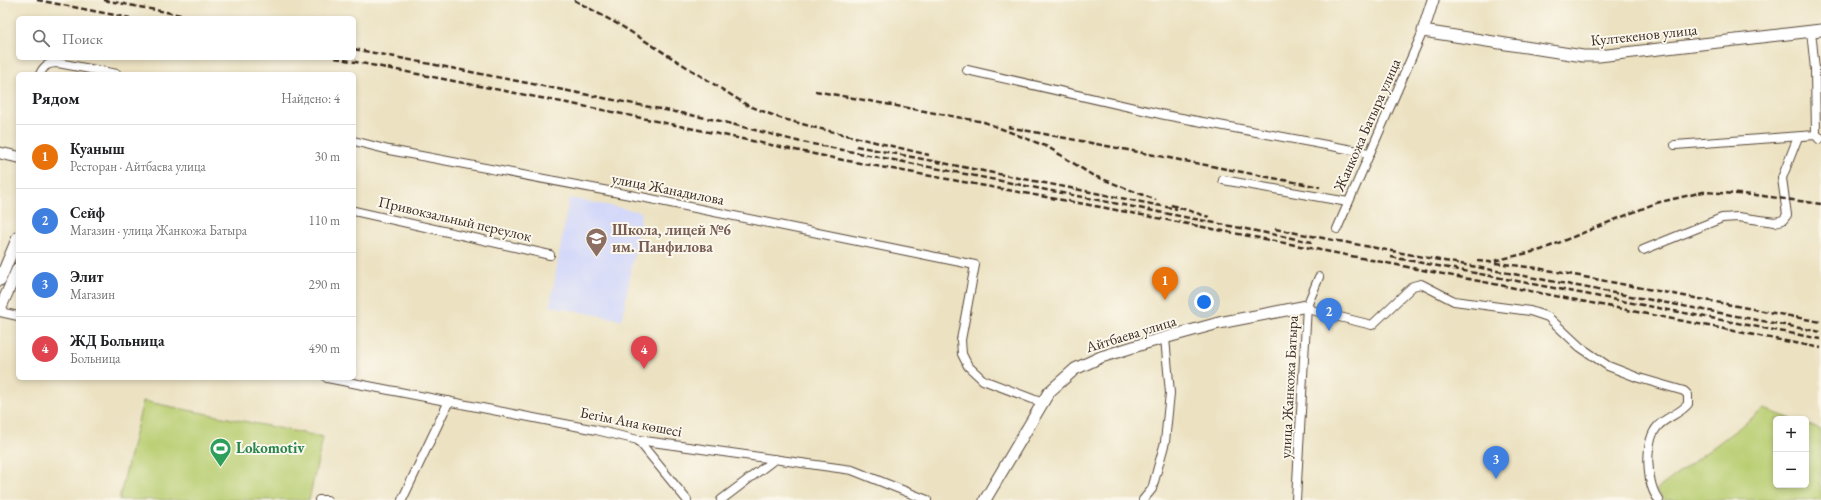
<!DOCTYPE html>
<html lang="ru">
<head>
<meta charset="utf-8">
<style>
	:root { --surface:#fff; --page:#f6f6f6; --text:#202124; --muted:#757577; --line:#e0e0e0; --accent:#0f766e }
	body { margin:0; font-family:"EB Garamond",serif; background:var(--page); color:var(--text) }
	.controls { position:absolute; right:12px; bottom:12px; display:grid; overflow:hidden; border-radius:6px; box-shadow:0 2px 6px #0003 }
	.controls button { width:36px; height:36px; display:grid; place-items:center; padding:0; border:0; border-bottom:1px solid var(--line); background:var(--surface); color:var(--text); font:20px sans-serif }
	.you { position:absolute; left:1204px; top:302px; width:14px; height:14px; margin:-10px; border:3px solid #fff; border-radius:50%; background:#1a73e8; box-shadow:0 0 0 6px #1a73e833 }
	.badge { display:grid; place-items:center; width:26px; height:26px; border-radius:50%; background:var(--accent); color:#fff; font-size:13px; font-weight:700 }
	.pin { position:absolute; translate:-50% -33px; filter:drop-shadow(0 1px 2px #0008) }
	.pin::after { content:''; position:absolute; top:21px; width:14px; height:12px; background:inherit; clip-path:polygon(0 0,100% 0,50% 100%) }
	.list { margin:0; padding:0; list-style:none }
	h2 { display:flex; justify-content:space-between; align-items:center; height:52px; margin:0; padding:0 16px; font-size:17px }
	h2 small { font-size:13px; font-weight:400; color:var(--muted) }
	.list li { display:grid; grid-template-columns:26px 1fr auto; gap:12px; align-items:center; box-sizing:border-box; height:64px; padding:0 16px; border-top:1px solid var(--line) }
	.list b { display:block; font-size:15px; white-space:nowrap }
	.list p { margin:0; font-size:13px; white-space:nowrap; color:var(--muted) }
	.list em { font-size:13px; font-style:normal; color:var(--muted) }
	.icon { flex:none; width:22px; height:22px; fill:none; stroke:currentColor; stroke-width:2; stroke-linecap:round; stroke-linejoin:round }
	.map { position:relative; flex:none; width:1821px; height:500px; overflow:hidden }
	.search { position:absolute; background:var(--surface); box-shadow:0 2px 6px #0003; left:16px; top:16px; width:340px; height:44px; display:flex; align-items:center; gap:10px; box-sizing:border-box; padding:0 14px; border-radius:6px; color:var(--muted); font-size:15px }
	.panel { position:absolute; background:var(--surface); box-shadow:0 2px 6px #0003; left:16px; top:72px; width:340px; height:308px; border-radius:6px }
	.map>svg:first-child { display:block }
	.built { fill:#d3d8f9 }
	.green { fill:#b8cd70; stroke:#7a7c47 }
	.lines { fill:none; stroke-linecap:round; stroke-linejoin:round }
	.minor-casing { stroke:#564637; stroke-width:10 }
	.tertiary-casing { stroke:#564637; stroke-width:13 }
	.minor { stroke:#fff; stroke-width:8 }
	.tertiary { stroke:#fff; stroke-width:11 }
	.rail { stroke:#3b2a1e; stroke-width:2.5; stroke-dasharray:6 3; stroke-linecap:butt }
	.labels { text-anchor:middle; stroke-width:4; stroke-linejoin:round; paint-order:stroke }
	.street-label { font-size:15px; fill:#3b2a1e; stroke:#fbf7ec }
	.education-label { font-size:15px; font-weight:bold; fill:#785e54; stroke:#fbf7ec; text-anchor:start }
	.leisure-label { font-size:15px; font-weight:bold; fill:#27864d; stroke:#fbf7ec; text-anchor:start }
</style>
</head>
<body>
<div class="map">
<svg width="1821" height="500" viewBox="0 0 1821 500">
	<rect width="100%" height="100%" fill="#fbf7ec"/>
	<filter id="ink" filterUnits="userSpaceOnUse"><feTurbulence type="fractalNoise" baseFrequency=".025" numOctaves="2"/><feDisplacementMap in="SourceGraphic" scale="8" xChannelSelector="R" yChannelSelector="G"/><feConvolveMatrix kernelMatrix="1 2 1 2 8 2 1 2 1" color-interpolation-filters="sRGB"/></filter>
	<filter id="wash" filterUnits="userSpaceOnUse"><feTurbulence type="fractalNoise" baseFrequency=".012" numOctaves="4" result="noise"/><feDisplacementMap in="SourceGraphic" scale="16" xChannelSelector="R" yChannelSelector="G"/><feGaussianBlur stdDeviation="0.9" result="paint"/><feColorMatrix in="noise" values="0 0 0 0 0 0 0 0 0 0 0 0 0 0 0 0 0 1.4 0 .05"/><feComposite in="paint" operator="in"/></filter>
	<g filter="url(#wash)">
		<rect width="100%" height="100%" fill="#ece2c2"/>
		<polygon class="built" points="569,198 642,212 622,320 550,306"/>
		<g class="green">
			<polygon points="143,401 323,437 309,500 119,500"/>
			<polygon points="1764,409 1792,419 1776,419 1776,485 1806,485 1806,424 1821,430 1821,500 1664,500 1656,490"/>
		</g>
	</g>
	<g filter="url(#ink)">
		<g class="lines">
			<defs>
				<g id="minor">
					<polyline points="1811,31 1815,69 1816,135 1819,139"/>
					<polyline points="967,70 1165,115 1369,153"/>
					<path d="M40,74C44,65 49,63 58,63L117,74"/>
					<polyline points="354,141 389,150 646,198 975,265 961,340 962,354 968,366 983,380 1043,403"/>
					<polyline points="1675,145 1816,135 1821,138"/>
					<polyline points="1223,180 1348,202"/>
					<polyline points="354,211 550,255"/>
					<polyline points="1337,229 1423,31"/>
					<polyline points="1643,250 1722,218 1738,217 1775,222 1783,220 1787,215 1782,178 1798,137"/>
					<path d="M1307,309L1372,325L1413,286L1421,284L1454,301L1530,311L1548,317L1580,347L1608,366L1639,378L1684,391L1688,395V404C1680,414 1666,417 1658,426C1644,441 1646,485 1659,500"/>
					<polyline points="0,312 18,316"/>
					<polyline points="327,378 596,430 638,440 852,470 927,500"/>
					<polyline points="638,440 687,500"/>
					<polyline points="319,500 327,500"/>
					<polyline points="402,500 449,401"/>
					<polyline points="721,500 775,459"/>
					<polyline points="1143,500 1152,489 1165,442 1170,393 1165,338"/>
					<polyline points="1296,500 1307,306 1319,277"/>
				</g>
				<g id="tertiary">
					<polyline points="1433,0 1423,31 1583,56 1599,56 1821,30"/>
					<polyline points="0,153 18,157"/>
					<polyline points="0,280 18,237"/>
					<polyline points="0,309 18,268"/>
					<polyline points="985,500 1049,392 1075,369 1101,357 1146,343 1219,323 1307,306"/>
				</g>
			</defs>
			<use href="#minor" class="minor-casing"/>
			<use href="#tertiary" class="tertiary-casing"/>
			<use href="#minor" class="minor"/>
			<use href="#tertiary" class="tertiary"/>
			<g class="rail">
				<polyline points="37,0 130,18"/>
				<polyline points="104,0 196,18"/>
				<polyline points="574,0 623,27 747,105 780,118 813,127 929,155"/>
				<polyline points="354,49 716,120 797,141 1312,242"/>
				<polyline points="335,58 603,110 843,160 1106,208 1821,348"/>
				<polyline points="815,91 984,122 1048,147 1092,175 1156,200"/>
				<polyline points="1008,127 1320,187"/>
				<polyline points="856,146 1177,209"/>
				<polyline points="1171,205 1209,217"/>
				<polyline points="1275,229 1821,332"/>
				<polyline points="1391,257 1821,339"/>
				<polyline points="1477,261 1489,262 1541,250 1656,203 1703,192 1756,195 1821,204"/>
				<polyline points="1495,263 1537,268 1821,322"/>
			</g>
		</g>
	</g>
	<defs>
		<symbol id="school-pin" viewBox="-11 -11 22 30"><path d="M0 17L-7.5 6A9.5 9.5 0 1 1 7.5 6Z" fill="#8d6e63" stroke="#fbf7ec"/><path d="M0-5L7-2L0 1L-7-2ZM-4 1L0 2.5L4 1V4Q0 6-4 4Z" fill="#fff"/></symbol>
		<symbol id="stadium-pin" viewBox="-11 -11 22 30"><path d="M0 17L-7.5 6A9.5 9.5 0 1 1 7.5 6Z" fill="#2e9e5b" stroke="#fbf7ec"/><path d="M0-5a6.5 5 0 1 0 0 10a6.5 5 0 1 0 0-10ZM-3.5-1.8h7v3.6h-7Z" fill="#fff"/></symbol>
	</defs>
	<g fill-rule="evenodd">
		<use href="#school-pin" x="584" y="226" width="25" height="34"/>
		<use href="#stadium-pin" x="208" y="436" width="25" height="34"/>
	</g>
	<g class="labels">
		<g class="street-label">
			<text transform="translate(1644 35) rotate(-6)" y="5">Култекенов улица</text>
			<text transform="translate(1367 125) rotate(-66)" y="5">Жанкожа Батыра улица</text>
			<text transform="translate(668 189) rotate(11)" y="5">улица Жанадилова</text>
			<text transform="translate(455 219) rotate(13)" y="5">Привокзальный переулок</text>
			<text transform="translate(1131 334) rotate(-17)" y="5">Айтбаева улица</text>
			<text transform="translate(1289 387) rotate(-87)" y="5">улица Жанкожа Батыра</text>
			<text transform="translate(631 422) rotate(11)" y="5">Бегім Ана көшесі</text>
		</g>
		<g class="education-label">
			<text x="612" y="235">Школа, лицей №6<tspan x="612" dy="17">им. Панфилова</tspan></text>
		</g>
		<g class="leisure-label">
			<text x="236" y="453">Lokomotiv</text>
		</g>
	</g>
</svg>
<div class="controls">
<button>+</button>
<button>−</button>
</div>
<div class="you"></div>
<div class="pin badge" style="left:1165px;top:300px;background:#e8710a">1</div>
<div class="pin badge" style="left:1329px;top:331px;background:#3f7fe0">2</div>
<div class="pin badge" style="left:1496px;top:479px;background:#3f7fe0">3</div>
<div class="pin badge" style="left:644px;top:369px;background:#e0444e">4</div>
<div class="search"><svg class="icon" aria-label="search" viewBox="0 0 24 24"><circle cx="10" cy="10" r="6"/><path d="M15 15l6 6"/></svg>Поиск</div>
<section class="panel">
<h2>Рядом<small>Найдено: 4</small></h2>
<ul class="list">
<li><span class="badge" style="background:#e8710a">1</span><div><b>Куаныш</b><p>Ресторан · Айтбаева улица</p></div><em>30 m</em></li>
<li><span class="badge" style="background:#3f7fe0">2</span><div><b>Сейф</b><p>Магазин · улица Жанкожа Батыра</p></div><em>110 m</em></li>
<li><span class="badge" style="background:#3f7fe0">3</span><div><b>Элит</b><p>Магазин</p></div><em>290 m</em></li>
<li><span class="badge" style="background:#e0444e">4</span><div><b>ЖД Больница</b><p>Больница</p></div><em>490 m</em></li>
</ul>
</section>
</div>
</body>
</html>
